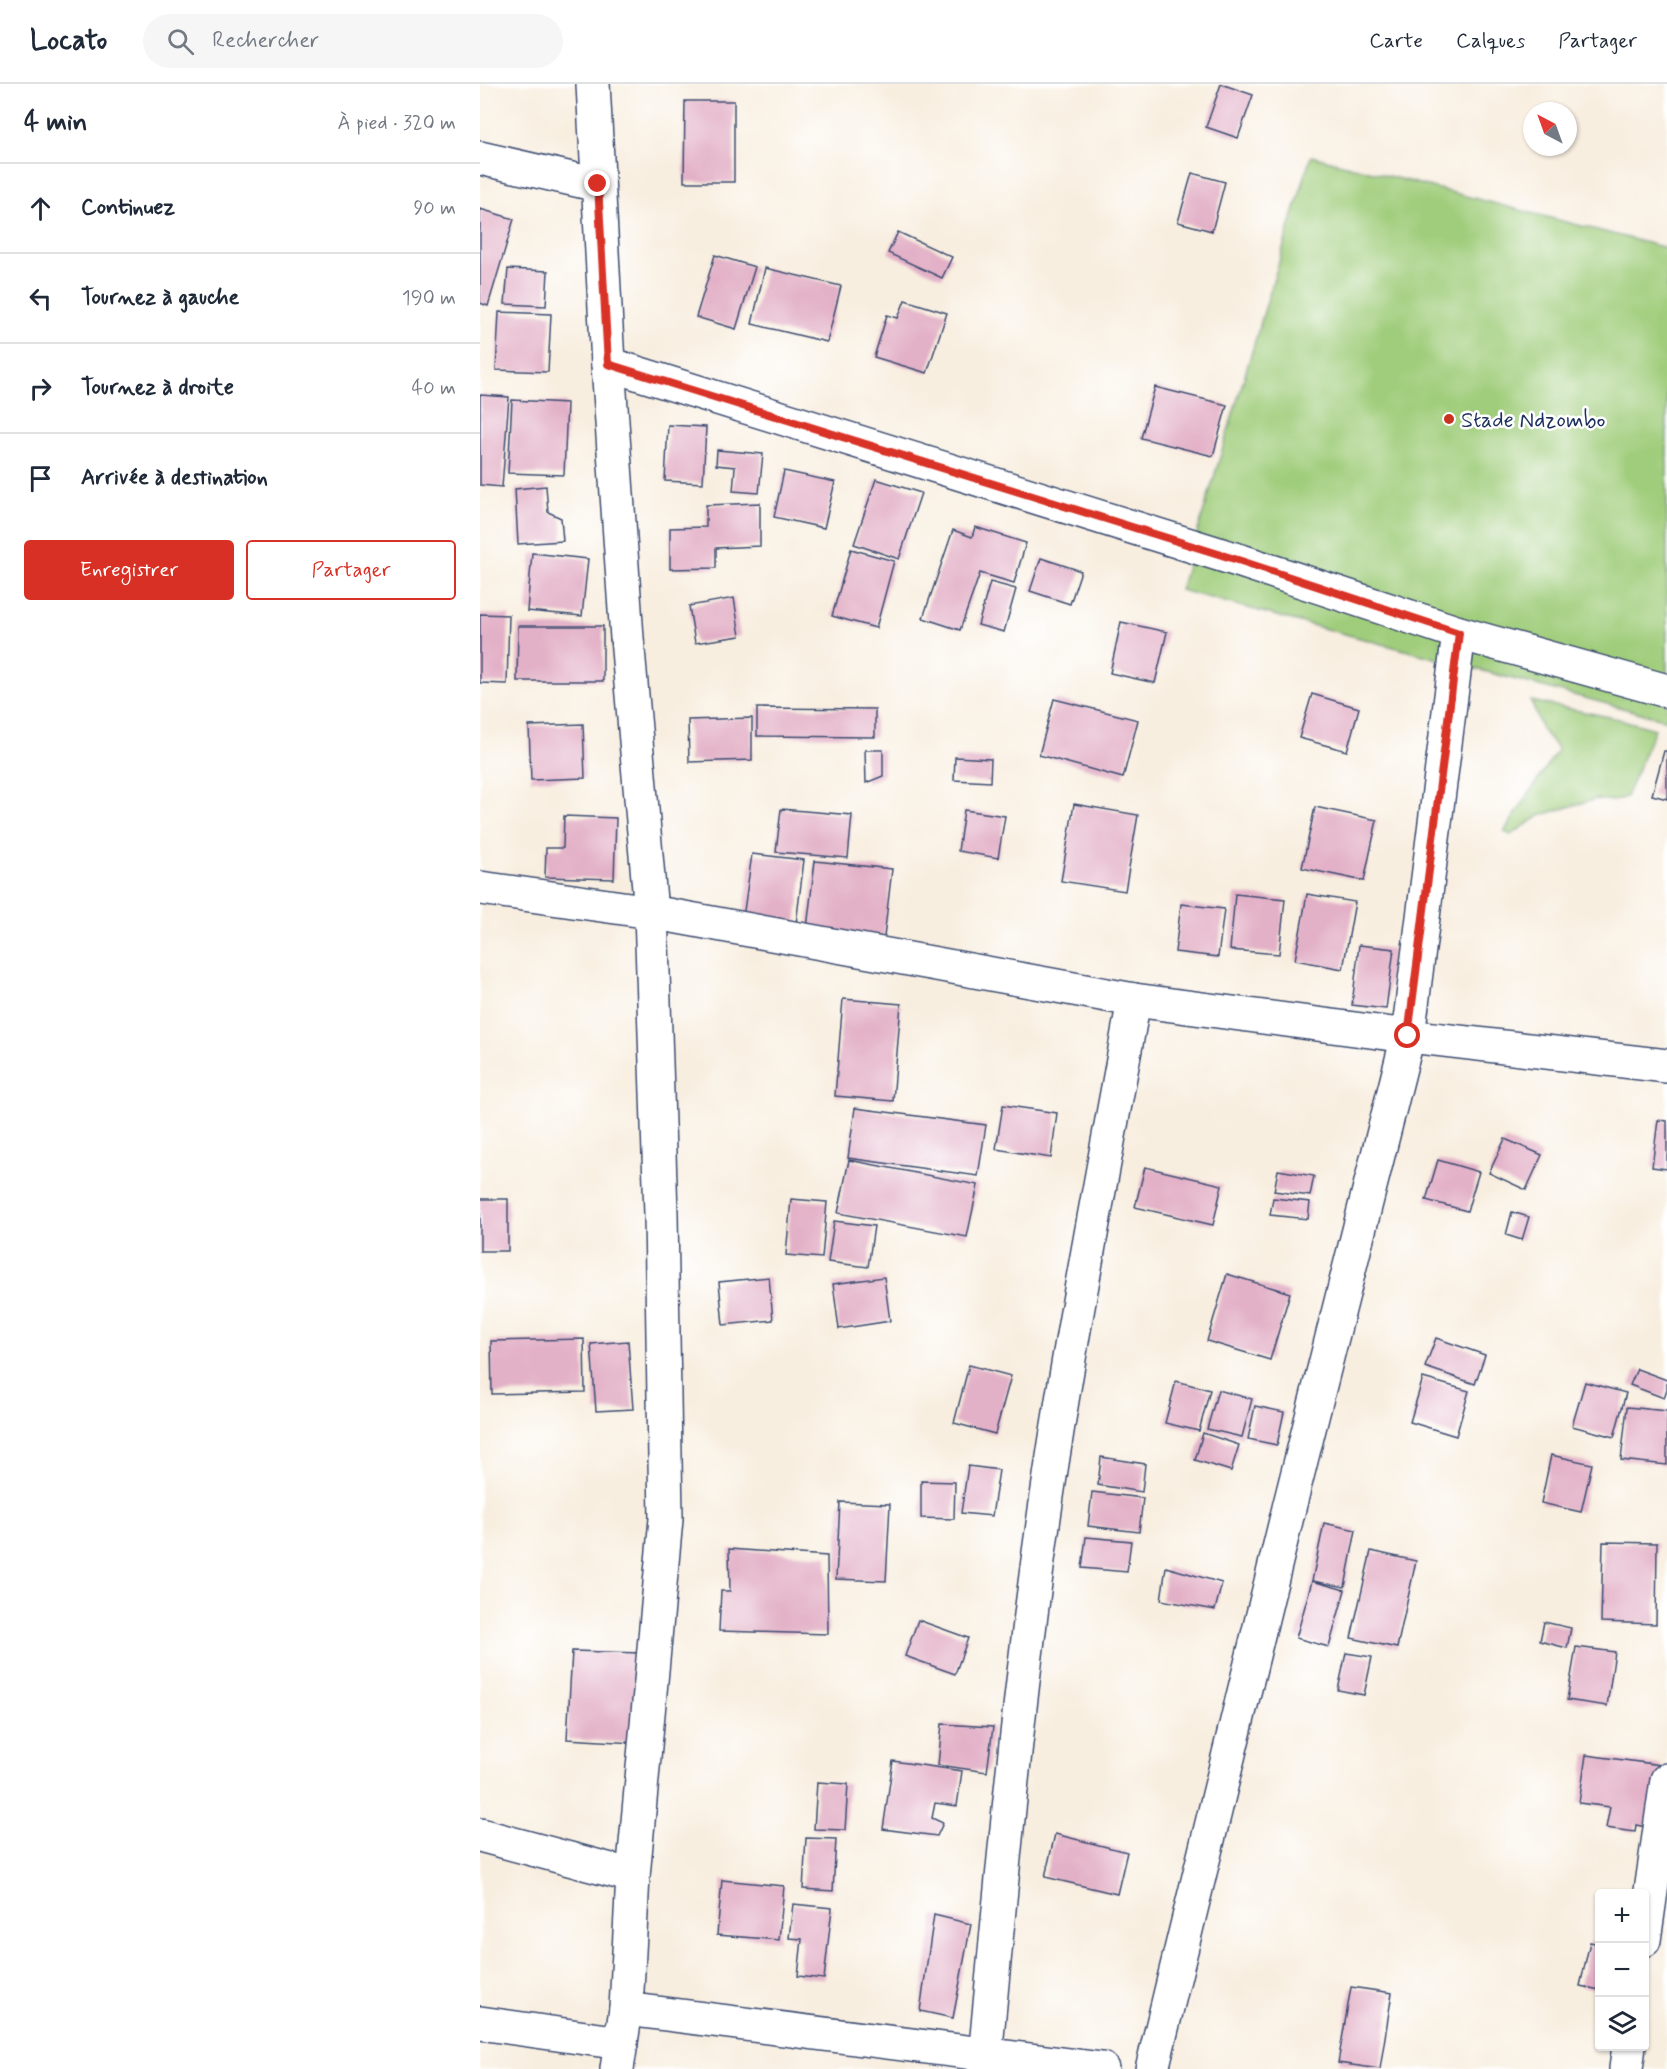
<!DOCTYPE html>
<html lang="fr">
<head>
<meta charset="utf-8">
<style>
	:root { --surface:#fff; --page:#f6f6f7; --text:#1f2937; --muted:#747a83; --line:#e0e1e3; --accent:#d93025 }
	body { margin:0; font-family:Mynerve,sans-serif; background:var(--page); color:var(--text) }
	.controls { position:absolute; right:18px; bottom:18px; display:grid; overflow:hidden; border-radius:6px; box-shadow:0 2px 4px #0004 }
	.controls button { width:54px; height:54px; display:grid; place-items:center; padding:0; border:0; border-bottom:2px solid var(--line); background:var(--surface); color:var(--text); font:30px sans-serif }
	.compass { position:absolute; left:1043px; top:18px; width:54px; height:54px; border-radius:50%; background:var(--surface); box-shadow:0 2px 4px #0004; rotate:319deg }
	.stop { position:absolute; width:18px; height:18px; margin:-14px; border:4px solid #d93025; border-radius:50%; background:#fff }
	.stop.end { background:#d93025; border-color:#fff; box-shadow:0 2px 6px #0008 }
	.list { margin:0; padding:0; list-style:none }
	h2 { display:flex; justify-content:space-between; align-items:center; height:78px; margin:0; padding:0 24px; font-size:26px }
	h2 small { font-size:20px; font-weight:400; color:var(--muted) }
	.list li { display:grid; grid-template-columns:39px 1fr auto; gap:18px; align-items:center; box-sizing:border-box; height:90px; padding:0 24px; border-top:2px solid var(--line) }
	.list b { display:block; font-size:22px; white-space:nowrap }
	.list em { font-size:20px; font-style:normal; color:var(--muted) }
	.actions { display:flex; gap:12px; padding:18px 24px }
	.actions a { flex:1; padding:14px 0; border:2px solid var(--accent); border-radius:6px; text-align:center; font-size:21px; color:var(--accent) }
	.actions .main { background:var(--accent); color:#fff }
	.icon { flex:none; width:33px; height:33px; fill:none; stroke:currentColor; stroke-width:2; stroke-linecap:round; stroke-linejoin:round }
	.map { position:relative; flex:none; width:1187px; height:1985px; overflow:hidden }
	header { display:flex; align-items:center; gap:36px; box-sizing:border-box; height:84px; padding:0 30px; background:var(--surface); border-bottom:2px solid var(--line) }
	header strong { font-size:28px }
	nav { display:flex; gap:33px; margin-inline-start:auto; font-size:21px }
	.search { width:420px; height:54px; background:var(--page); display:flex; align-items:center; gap:15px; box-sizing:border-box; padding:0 21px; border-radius:33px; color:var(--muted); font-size:22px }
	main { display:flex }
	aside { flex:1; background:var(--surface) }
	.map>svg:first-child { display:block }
	.green { fill:#a0cd7b; stroke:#5e7e6c; stroke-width:1.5 }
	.building { fill:#e3b1c7 }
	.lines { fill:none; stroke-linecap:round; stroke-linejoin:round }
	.street-casing { stroke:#3c4c71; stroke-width:36 }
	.street { stroke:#fff; stroke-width:33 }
	.route { stroke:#d93025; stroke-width:8 }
	.poi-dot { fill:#c8321e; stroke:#fff; stroke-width:2 }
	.labels { text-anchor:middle; stroke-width:5; stroke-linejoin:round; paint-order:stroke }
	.poi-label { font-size:22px; fill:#1b2f5e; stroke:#fff; text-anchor:start }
</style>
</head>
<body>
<header>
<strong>Locato</strong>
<div class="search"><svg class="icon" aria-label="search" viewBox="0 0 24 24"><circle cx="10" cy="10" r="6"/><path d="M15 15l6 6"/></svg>Rechercher</div>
<nav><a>Carte</a><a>Calques</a><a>Partager</a></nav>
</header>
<main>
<aside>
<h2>4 min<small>À pied · 320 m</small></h2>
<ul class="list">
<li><svg class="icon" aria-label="ahead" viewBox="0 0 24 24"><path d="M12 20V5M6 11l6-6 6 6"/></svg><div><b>Continuez</b></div><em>90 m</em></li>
<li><svg class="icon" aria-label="left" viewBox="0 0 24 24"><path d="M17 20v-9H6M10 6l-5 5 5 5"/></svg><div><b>Tournez à gauche</b></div><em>190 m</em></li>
<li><svg class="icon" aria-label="right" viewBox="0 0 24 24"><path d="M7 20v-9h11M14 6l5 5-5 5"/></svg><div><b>Tournez à droite</b></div><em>40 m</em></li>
<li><svg class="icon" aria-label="arrive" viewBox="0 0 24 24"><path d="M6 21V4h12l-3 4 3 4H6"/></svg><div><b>Arrivée à destination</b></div></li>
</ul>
<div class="actions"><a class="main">Enregistrer</a><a>Partager</a></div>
</aside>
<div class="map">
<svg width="1187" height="1985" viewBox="0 0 1187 1985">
	<rect width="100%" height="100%" fill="#fff"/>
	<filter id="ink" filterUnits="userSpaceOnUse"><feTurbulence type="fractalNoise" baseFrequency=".0167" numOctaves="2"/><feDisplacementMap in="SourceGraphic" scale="12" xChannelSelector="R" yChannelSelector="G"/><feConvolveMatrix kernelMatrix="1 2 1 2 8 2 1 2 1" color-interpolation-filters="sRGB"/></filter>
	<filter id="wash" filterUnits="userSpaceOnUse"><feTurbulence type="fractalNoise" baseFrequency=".008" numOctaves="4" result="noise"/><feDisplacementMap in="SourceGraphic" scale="24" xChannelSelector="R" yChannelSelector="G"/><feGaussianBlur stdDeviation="1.35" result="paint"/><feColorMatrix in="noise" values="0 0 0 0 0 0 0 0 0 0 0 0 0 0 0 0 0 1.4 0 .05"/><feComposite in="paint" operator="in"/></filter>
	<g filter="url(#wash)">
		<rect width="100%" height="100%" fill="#f8eedf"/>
		<g class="green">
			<polygon points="831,72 1187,164 1187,636 700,506"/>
			<polygon points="1051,617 1139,635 1175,645 1146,713 1134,717 1116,715 1061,731 1031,751 1024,748 1078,665 1062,646"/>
		</g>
		<g id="blocks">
			<g class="building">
				<polygon points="741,0 773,11 758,54 726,43"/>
				<polygon points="205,17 254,17 254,98 204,98"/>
				<polygon points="712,89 745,98 732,147 698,138"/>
				<polygon points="0,125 34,135 8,222 0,219"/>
				<polygon points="418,148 472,173 462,194 408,169"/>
				<polygon points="235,171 275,183 256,245 216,233"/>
				<polygon points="285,184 361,202 347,258 272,240"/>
				<polygon points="28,185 68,187 66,222 25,220"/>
				<polygon points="425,216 467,229 447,289 394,273 407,231 418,234"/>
				<polygon points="19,228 71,230 68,288 16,286"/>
				<polygon points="675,303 747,321 733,372 661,354"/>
				<polygon points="0,311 29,313 22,403 0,401"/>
				<polygon points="32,316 87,319 84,391 28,389"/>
				<polygon points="188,341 226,343 223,399 185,397"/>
				<polygon points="237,366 283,370 279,409 253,407 255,383 236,381"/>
				<polygon points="304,387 355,398 344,444 294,433"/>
				<polygon points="396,395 441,409 419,475 374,460"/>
				<polygon points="66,402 68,428 81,434 83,457 38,460 35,405"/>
				<polygon points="280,419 280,462 236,464 236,484 190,485 190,444 226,443 226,421"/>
				<polygon points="495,443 546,459 534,499 500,489 480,546 443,534 473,446 492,453"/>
				<polygon points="371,465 414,477 396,544 352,532"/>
				<polygon points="52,469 108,475 102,532 47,527"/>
				<polygon points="561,474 601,487 590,520 550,507"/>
				<polygon points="510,498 536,505 524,548 498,541"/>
				<polygon points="254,514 260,552 215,559 209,522"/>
				<polygon points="0,530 29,531 27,600 0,599"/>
				<polygon points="641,538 687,548 675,599 630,589"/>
				<polygon points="38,542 123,542 123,597 37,597"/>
				<polygon points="832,610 879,624 867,667 819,654"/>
				<polygon points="574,615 658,636 643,694 559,671"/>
				<polygon points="277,624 395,625 395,653 277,652"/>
				<polygon points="272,634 272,676 209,678 208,636"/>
				<polygon points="103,640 105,694 51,696 49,642"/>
				<polygon points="385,666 403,666 403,692 386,699"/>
				<polygon points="1184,667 1187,667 1187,715 1172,711"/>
				<polygon points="475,673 511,675 510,698 474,696"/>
				<polygon points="594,720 658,731 645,807 581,797"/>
				<polygon points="835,723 897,736 884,797 822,784"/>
				<polygon points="301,725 372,731 368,774 296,768"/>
				<polygon points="484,726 525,732 518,774 478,767"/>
				<polygon points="84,732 136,734 134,795 65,793 66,764 83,764"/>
				<polygon points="272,770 324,776 316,840 263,834"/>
				<polygon points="335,777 412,785 404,853 327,844"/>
				<polygon points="755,810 805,815 799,870 750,866"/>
				<polygon points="827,810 875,818 863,885 815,876"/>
				<polygon points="701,820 744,825 738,873 695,868"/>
				<polygon points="879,861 914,865 906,925 872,921"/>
				<polygon points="363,915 421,920 413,1017 355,1012"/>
				<polygon points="523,1021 577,1029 571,1074 516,1065"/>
				<polygon points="375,1024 506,1041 498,1092 368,1074"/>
				<polygon points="1178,1036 1187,1037 1187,1085 1172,1083"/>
				<polygon points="1025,1055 1062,1071 1046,1106 1009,1089"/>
				<polygon points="369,1076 498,1101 487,1153 358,1129"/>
				<polygon points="958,1076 999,1088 987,1127 946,1116"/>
				<polygon points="665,1083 742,1101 733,1141 655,1123"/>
				<polygon points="798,1086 834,1092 830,1112 794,1107"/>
				<polygon points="793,1114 830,1118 828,1135 790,1131"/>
				<rect x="0" y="1115" width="28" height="52"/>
				<polygon points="311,1115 347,1118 342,1174 306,1171"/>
				<polygon points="1032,1128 1049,1133 1042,1156 1026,1151"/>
				<polygon points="354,1137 394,1142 388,1183 348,1178"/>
				<polygon points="747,1190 810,1209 790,1276 727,1257"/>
				<polygon points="289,1193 293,1236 243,1241 239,1198"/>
				<polygon points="404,1193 410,1237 359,1245 353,1200"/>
				<polygon points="956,1254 1005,1271 995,1300 945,1283"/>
				<polygon points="104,1255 105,1308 12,1310 11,1257"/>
				<polygon points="148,1257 153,1325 116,1327 111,1260"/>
				<polygon points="489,1281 531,1292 515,1350 474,1339"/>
				<polygon points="1157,1285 1187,1296 1187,1305 1184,1314 1150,1301"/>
				<polygon points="943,1294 989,1307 976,1352 930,1338"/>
				<polygon points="696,1297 730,1306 719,1347 685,1339"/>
				<polygon points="1105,1298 1146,1309 1134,1353 1092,1342"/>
				<polygon points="738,1306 772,1315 762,1353 727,1345"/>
				<polygon points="775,1322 804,1328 797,1361 768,1355"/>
				<polygon points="1147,1323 1187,1327 1187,1381 1141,1376"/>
				<polygon points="723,1349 759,1361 751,1387 715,1376"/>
				<polygon points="1071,1371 1112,1380 1101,1428 1061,1419"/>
				<polygon points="621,1373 665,1380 662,1408 618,1401"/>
				<polygon points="488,1382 519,1386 512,1432 481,1429"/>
				<polygon points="441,1397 475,1398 474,1435 441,1434"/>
				<polygon points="612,1408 663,1414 659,1448 608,1442"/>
				<polygon points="360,1418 410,1420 406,1497 356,1495"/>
				<polygon points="844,1439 876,1446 865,1503 832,1497"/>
				<polygon points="606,1453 651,1457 647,1488 602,1484"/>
				<polygon points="1123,1458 1177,1459 1176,1540 1121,1538"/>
				<polygon points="249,1465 347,1472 348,1550 239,1547 241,1507 250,1507"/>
				<polygon points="891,1467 936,1477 917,1564 871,1554"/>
				<polygon points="686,1483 742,1499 735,1526 681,1516"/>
				<polygon points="832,1497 865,1506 849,1563 816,1554"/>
				<polygon points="438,1536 488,1554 475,1590 425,1572"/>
				<polygon points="1064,1538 1091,1544 1087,1564 1060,1557"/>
				<polygon points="1096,1563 1135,1568 1127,1622 1087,1616"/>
				<polygon points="92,1567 161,1569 154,1659 87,1655"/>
				<polygon points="866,1569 892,1573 884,1611 858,1606"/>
				<polygon points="462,1640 513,1643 507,1688 458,1681"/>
				<polygon points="1106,1671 1181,1681 1172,1744 1156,1741 1155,1748 1126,1744 1130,1723 1099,1719"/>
				<polygon points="413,1677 482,1687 477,1722 455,1719 452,1734 463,1739 457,1752 403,1745"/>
				<polygon points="337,1698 368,1700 365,1746 334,1745"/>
				<polygon points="575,1750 647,1768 637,1810 565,1793"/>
				<polygon points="326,1754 356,1755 353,1807 323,1805"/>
				<polygon points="242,1796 304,1802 299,1856 237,1851"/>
				<polygon points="313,1820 352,1824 344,1895 318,1892 322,1855 309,1854"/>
				<polygon points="454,1831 491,1840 473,1934 440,1927"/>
				<polygon points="1110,1858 1120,1860 1120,1906 1100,1902"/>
				<polygon points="871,1903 912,1909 900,1985 858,1979"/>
			</g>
		</g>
	</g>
	<g filter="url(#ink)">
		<use href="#blocks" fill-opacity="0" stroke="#3c4c71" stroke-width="1.5"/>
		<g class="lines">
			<defs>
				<g id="street">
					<polyline points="113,0 128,280 147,554 171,828 181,1130 186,1435 153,1792 146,1925 137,1985"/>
					<polyline points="0,74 118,101"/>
					<polyline points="128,280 761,477 979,549 1187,607"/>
					<polyline points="0,804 171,828 654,916 928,952 1187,982"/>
					<polyline points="0,1751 153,1792"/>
					<polyline points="1164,1856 1187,1696"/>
					<polyline points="146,1925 622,1985"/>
					<polyline points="0,1939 141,1959"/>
					<path d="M504,1985C519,1823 534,1661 555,1499C580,1304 619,1110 654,916"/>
					<polyline points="672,1985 810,1420 928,952 979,549"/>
					<polyline points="1146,1985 1149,1962"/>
				</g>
			</defs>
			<use href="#street" class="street-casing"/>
			<use href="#street" class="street"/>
		</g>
	</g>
	<g class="lines" filter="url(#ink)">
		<polyline class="route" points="118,100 128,280 761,477 979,549 928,952"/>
	</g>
	<circle class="poi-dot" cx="969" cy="335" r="6"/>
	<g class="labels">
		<g class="poi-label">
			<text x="981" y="343">Stade Ndzombo</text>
		</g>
	</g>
</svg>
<div class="controls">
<button>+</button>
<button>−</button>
<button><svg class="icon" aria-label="layers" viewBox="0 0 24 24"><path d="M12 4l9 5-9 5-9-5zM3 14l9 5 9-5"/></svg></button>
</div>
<svg class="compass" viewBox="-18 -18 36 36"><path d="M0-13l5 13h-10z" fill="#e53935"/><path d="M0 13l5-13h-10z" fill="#747a83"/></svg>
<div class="stop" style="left:928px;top:952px"></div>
<div class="stop end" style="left:118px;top:100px"></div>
</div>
</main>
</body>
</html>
